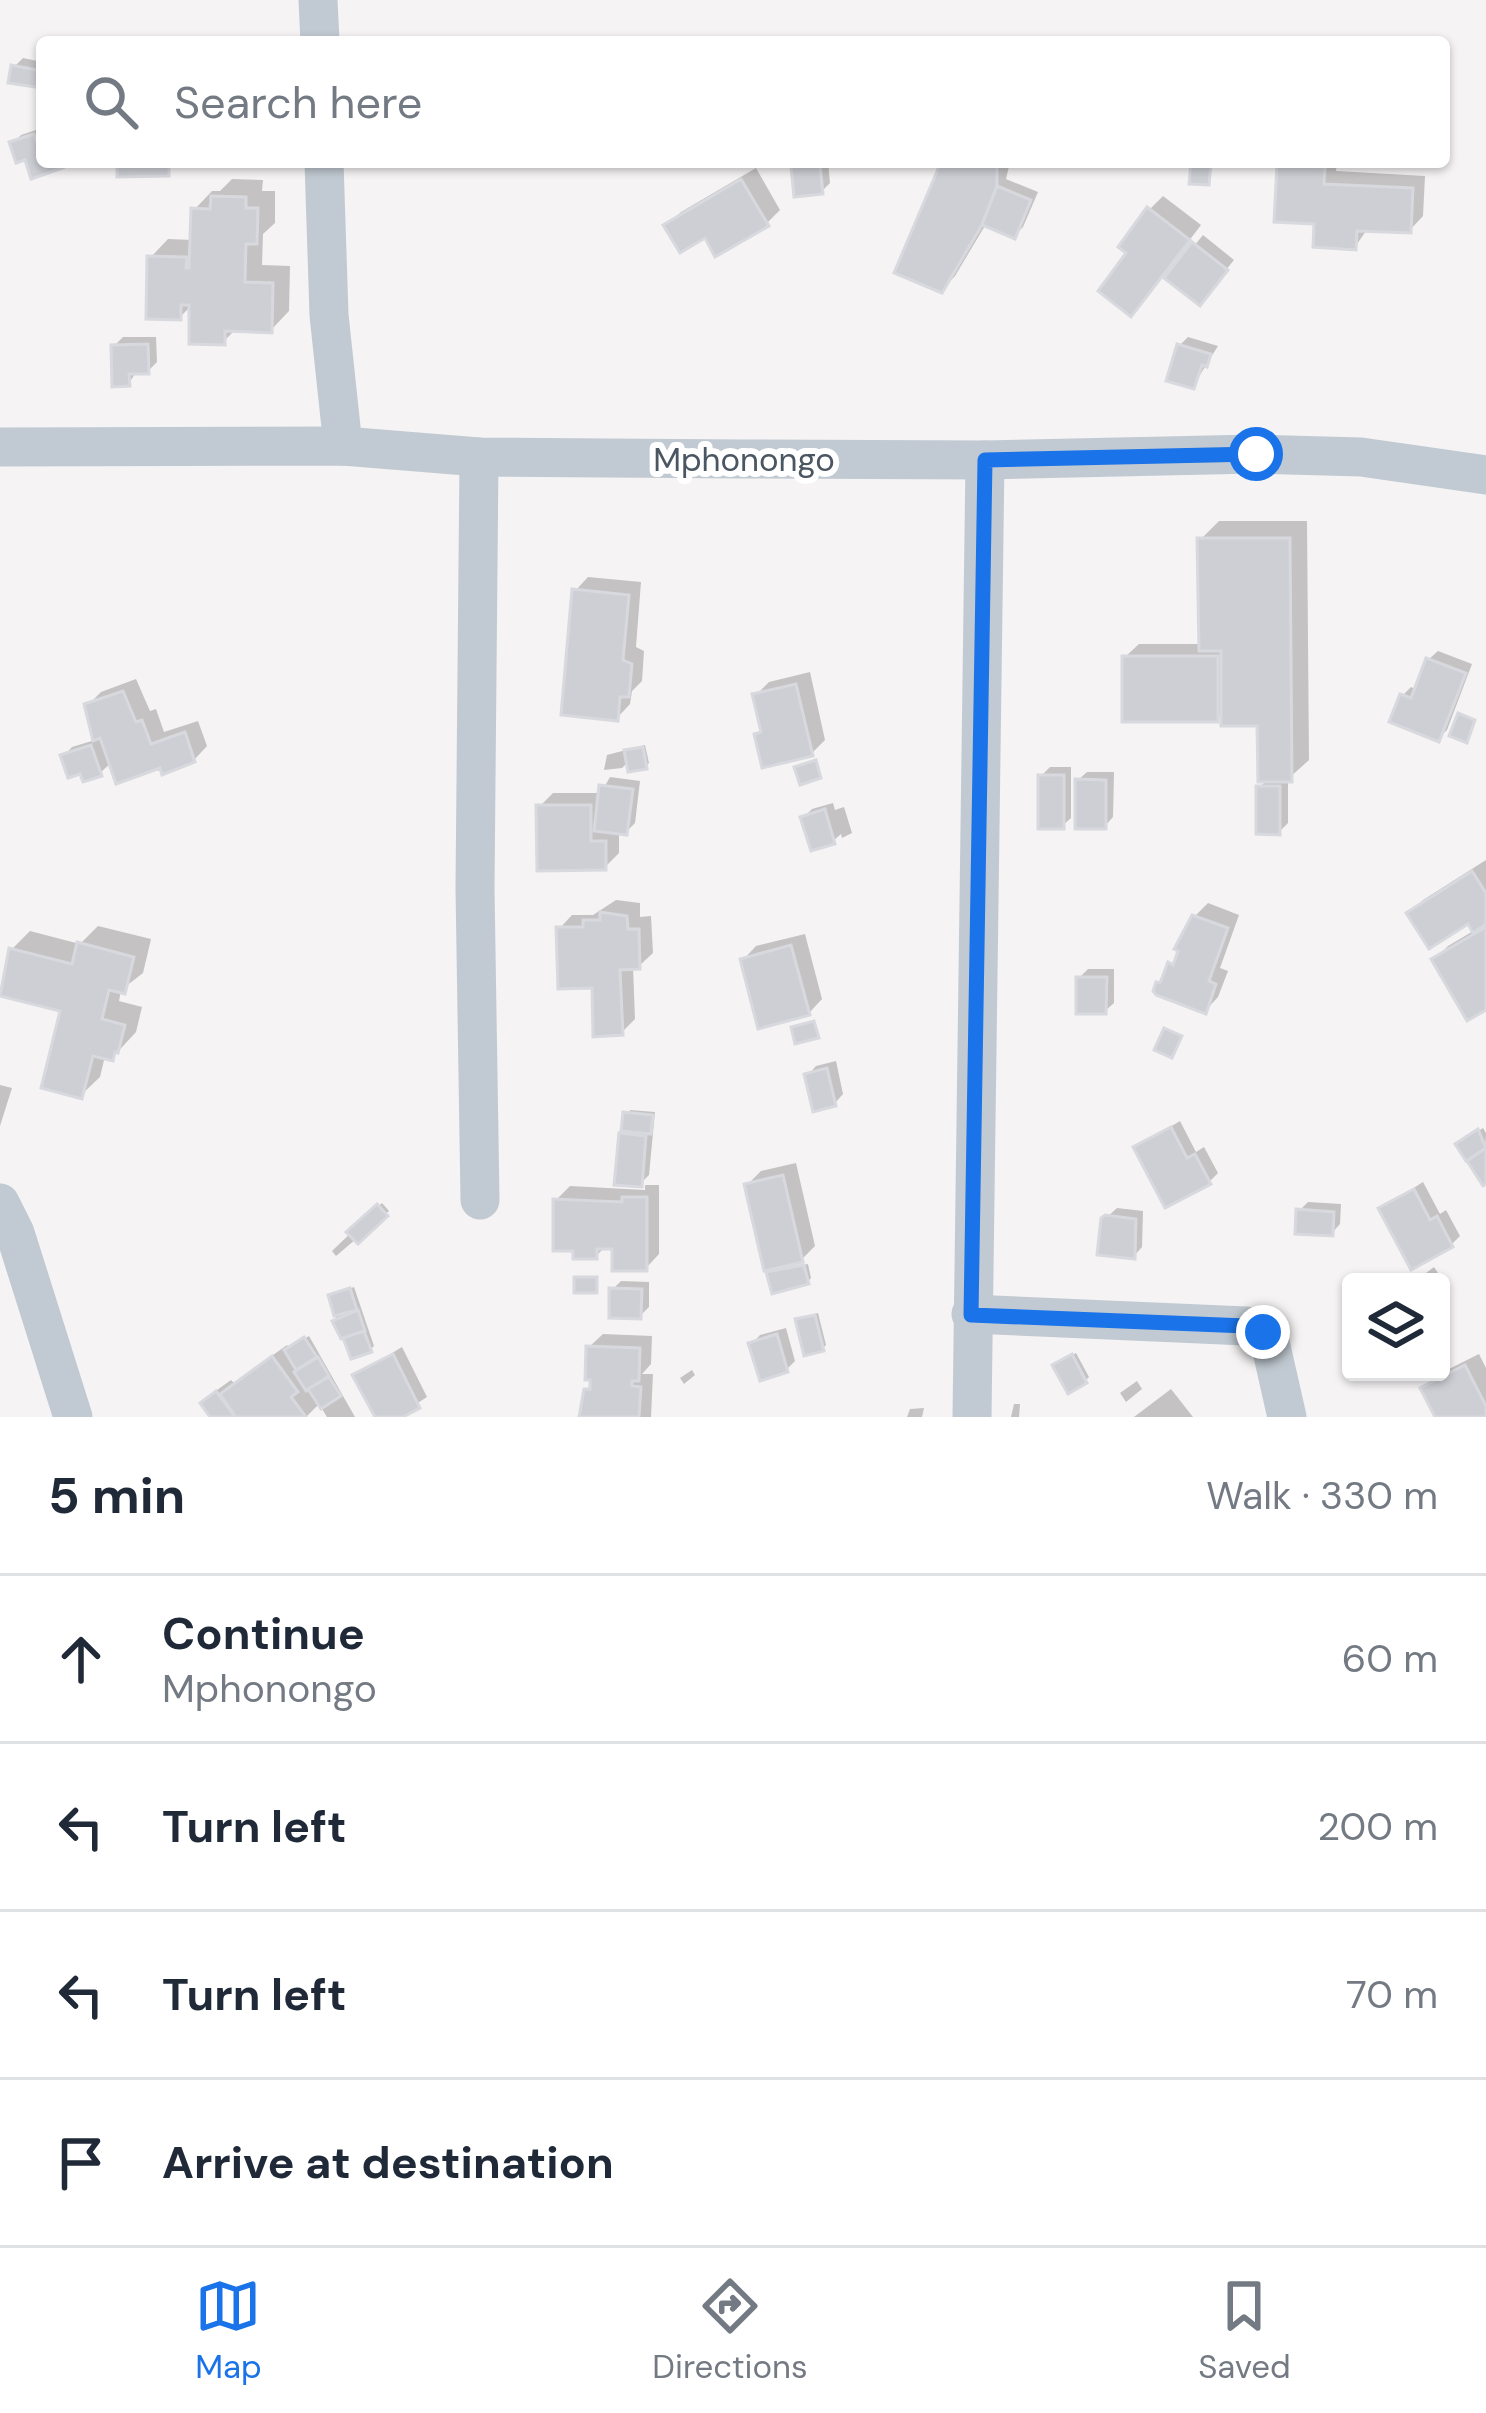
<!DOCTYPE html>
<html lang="en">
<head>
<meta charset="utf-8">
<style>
	:root { --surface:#fff; --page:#f2f2f3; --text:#1f2937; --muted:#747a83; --line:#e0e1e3; --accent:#1a73e8 }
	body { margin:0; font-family:"DM Sans",sans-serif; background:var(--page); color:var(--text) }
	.controls { position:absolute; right:36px; bottom:36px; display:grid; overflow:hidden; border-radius:12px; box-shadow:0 3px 9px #0004 }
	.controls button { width:108px; height:108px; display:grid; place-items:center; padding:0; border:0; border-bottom:3px solid var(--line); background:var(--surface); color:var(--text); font:60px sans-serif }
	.stop { position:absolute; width:36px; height:36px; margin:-27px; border:9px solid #1a73e8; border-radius:50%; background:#fff }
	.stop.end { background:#1a73e8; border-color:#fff; box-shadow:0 3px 12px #0008 }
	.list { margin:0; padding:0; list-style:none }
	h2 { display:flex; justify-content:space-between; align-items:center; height:156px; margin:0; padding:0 48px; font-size:51px }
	h2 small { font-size:39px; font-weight:400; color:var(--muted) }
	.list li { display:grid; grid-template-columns:78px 1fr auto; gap:36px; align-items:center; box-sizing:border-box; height:168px; padding:0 48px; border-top:3px solid var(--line) }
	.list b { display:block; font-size:45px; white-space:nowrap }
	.list p { margin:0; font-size:39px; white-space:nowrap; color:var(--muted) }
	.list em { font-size:39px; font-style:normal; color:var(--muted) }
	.icon { flex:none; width:66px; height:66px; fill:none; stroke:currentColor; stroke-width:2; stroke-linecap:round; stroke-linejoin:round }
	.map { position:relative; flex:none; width:1486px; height:1417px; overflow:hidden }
	.search { position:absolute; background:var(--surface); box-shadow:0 3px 9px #0004; left:36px; right:36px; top:36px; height:132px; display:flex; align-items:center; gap:30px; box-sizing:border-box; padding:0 42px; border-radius:12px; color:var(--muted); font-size:45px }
	.sheet { height:828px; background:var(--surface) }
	nav { display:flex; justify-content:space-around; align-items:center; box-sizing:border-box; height:168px; border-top:3px solid var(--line); background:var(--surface); font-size:33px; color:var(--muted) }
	nav a { display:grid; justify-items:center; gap:6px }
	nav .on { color:var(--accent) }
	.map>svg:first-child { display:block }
	.shadow { fill:#0003 }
	.building { fill:#cdcfd5; stroke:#d7d9de; stroke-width:3 }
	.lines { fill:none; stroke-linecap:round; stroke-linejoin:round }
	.minor { stroke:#c1cad2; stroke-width:39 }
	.route { stroke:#1a73e8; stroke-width:15 }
	.labels { text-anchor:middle; stroke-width:12; stroke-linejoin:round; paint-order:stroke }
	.street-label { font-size:33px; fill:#4a5661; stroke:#fff }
</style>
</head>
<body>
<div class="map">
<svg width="1486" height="1417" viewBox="0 0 1486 1417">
	<rect width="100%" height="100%" fill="#f5f3f3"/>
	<g class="shadow">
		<polygon points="23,58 42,62 42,85 14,67"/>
		<polygon points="42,128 42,162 65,162 33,175 26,156 13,143 21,135"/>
		<polygon points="800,162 828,162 830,183 822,191 794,169"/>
		<polygon points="944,162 1010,162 1006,179 1038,192 1023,227 1015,235 986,224 955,276 942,290 898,271"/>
		<polygon points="1284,162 1337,162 1336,171 1425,176 1423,216 1410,230 1368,228 1355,247 1317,221 1280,167"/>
		<polygon points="756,168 780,210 767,223 706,234 667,225 681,212"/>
		<polygon points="232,179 263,180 262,191 275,191 275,223 263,234 262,265 290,266 289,311 271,330 236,329 223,342 192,305 180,317 150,258 168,239 193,240 194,210 212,191 220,191"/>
		<polygon points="1163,196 1201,225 1169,267 1174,271 1203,235 1234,260 1200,302 1164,274 1131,313 1150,209"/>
		<polygon points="123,337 156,337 157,362 148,371 137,371 129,383 114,346"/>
		<polygon points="1188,337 1218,346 1193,386 1180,345"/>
		<polygon points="1219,521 1307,521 1309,760 1288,779 1288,823 1279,832 1259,788 1268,779 1260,723 1224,712 1217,719 1125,657 1139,644 1202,644 1200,540"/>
		<polygon points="588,577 641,582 636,647 644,651 642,681 632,691 630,704 617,718 575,591"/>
		<polygon points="1438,651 1472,664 1447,730 1439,738 1402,696 1411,687 1417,690 1429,659"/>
		<polygon points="810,672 825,740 812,753 757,735 764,729 756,695 769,682"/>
		<polygon points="136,679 150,711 156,709 164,732 198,721 207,746 194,760 162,764 112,762 100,773 64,756 72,747 95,740 88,705 101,692"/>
		<polygon points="645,745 649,763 645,766 629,761 622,768 604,770 607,755"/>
		<polygon points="1050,767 1071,767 1071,818 1062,826 1041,776"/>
		<polygon points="1087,772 1114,772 1113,817 1105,826 1078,780"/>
		<polygon points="610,777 640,781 635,823 626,832 619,831 619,853 605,867 539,807 553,793 601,793"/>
		<polygon points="833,803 835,810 844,807 852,833 842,838 841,834 833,841 804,817 812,809"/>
		<polygon points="1486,860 1486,1007 1435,959 1448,946 1475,930 1468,920 1410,913 1423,900"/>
		<polygon points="616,900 640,903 640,917 651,916 653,953 639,966 633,967 635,1019 622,1032 559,929 572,915 593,915"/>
		<polygon points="1208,903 1239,915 1220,968 1228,971 1218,997 1205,1011 1159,983 1180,954 1194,917"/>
		<polygon points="98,926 151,939 143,973 121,990 119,1001 142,1007 136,1032 112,1058 105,1056 100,1077 81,1095 64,1009 12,949 30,931 80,944"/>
		<polygon points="805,934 822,999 809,1013 743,960 756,946"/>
		<polygon points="1088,969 1114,969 1114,1003 1105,1011 1079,978"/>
		<polygon points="836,1061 843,1094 835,1103 808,1075 816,1066"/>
		<polygon points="0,1085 12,1088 0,1126"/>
		<polygon points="630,1110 655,1112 649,1175 640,1184 621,1135"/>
		<polygon points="1180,1121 1196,1152 1204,1147 1218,1173 1209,1182 1137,1147"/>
		<polygon points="1483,1128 1486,1133 1484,1182 1459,1144"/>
		<polygon points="796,1163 815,1246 802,1259 784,1263 786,1270 808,1264 811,1278 808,1281 770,1273 777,1265 747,1185 761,1171"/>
		<polygon points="1423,1182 1440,1214 1446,1210 1460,1236 1452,1244 1382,1208"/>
		<polygon points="645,1185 659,1185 659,1254 646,1268 615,1246 606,1246 596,1256 556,1200 570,1186 645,1190"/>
		<polygon points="1308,1202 1341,1204 1340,1224 1332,1233 1299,1211"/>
		<polygon points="382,1203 389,1211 336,1256 332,1251"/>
		<polygon points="1117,1208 1143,1211 1142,1247 1134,1256 1104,1220"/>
		<polygon points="1434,1267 1442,1279 1439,1282 1414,1282"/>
		<polygon points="621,1281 649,1282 649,1307 640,1316 612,1290"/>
		<polygon points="354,1287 374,1346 370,1350 339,1333 331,1296"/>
		<polygon points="818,1313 826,1345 823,1348 798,1320"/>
		<polygon points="786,1328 795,1361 787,1369 752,1344 760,1335"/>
		<polygon points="603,1334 652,1336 651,1364 642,1374 653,1374 651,1417 582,1417 587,1390 593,1384 589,1347"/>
		<polygon points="309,1336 355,1417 327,1417 319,1404 306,1417 213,1417 204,1403 217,1390 231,1380 234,1383 287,1345 289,1348"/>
		<polygon points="402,1347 427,1397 396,1417 378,1417 356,1375"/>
		<polygon points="1076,1353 1089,1377 1085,1381 1059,1362"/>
		<polygon points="1479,1354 1486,1368 1486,1417 1439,1417 1424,1388 1437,1375"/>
		<polygon points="692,1370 695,1375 684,1384 680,1378"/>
		<polygon points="1137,1381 1142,1389 1126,1402 1120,1393"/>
		<polygon points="1171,1389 1193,1417 1134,1417"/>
		<polygon points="1014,1404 1020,1404 1019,1417 1011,1417"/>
		<polygon points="924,1408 922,1417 907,1417 910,1409"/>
	</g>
	<g class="building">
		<polygon points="11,65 42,71 42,88 8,83"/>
		<polygon points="34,134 36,141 42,139 42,162 60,162 63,168 31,179 25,160 16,163 9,142"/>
		<polygon points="117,162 207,162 207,165 169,165 169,176 117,177"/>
		<polygon points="941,162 997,164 997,186 982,225 942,293 894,273"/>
		<polygon points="1191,162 1211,162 1209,185 1189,184"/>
		<polygon points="820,165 823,194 794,197 791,167"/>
		<polygon points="1277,165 1325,167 1324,184 1413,188 1411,233 1357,231 1356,250 1313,247 1314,224 1274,222"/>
		<polygon points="741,179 769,226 715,257 705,238 680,253 663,225"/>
		<polygon points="997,186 1031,200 1015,239 982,225"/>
		<polygon points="211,196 246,197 246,208 258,208 257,244 246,244 245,282 273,283 272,333 225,331 225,345 189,344 189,305 181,305 181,320 146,319 147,256 187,257 186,268 189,268 191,208 210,209"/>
		<polygon points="1147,207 1190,240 1131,317 1098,291 1126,253 1118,247"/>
		<polygon points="1192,242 1228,270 1200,306 1164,278"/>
		<polygon points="148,344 149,374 129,374 130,386 112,387 111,345"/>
		<polygon points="1177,344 1211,354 1207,367 1202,365 1194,389 1166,381"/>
		<polygon points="1197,538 1290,538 1292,782 1258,782 1257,726 1221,726 1221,651 1199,651"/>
		<polygon points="572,589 629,595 623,660 632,664 629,697 620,697 618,721 561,715"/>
		<rect x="1122" y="656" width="96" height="66"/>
		<polygon points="1426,658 1466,673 1439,742 1389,722 1400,694 1411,698"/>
		<polygon points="796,684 813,756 762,768 754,734 761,732 752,694"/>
		<polygon points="123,691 136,722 142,720 151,744 185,732 195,762 162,775 160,768 116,784 100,738 93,741 84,704"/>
		<polygon points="1458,713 1475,720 1467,743 1449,736"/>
		<polygon points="91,745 102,776 83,782 80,774 68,778 60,755"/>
		<polygon points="643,747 647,769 628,772 624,750"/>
		<polygon points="816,760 821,778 800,785 794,767"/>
		<rect x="1038" y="775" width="26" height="54"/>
		<polygon points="1075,779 1106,780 1106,829 1075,829"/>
		<polygon points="599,785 633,789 627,835 594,831"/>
		<polygon points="1256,786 1280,786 1280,835 1256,834"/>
		<polygon points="536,805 591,805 591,841 606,841 606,870 537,871"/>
		<polygon points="825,809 835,844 811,851 800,817"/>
		<polygon points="1472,871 1486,893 1486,924 1473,933 1468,924 1429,949 1406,913"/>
		<polygon points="600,912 627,916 628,929 639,929 640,969 620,970 623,1035 593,1037 592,988 558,989 556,927 583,927 583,920 600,920"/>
		<polygon points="1192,915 1228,928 1209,981 1216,984 1206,1014 1156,995 1153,991 1156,982 1160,983 1168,962 1173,965 1178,951 1174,949"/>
		<polygon points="1486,927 1486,1010 1467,1021 1431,959"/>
		<polygon points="77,942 134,957 125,994 109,990 102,1019 125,1025 118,1053 115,1052 113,1061 93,1056 82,1099 41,1088 60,1011 0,996 9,948 72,964"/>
		<polygon points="791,945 810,1015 758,1029 740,959"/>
		<polygon points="1076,977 1107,977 1106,1014 1076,1014"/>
		<polygon points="814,1021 819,1038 795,1044 791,1027"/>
		<polygon points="1164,1028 1182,1036 1172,1058 1154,1050"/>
		<polygon points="827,1068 836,1106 813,1112 804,1074"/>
		<polygon points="623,1112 653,1115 651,1134 621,1131"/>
		<polygon points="1171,1127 1187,1158 1195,1154 1211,1184 1165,1208 1133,1147"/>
		<polygon points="1478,1129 1486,1148 1466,1161 1455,1144"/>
		<polygon points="619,1133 646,1136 642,1187 614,1185"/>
		<polygon points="1486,1148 1486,1184 1483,1186 1467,1161"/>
		<polygon points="783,1175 803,1262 764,1271 744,1184"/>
		<polygon points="1414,1189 1430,1220 1437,1216 1453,1247 1411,1270 1378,1208"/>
		<polygon points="622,1197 647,1197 647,1271 612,1271 612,1249 597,1249 597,1259 573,1259 573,1251 553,1251 553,1199 622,1202"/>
		<polygon points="377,1204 388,1216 358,1244 346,1232"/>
		<polygon points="1296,1209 1334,1212 1333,1236 1295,1234"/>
		<polygon points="1105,1215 1136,1219 1135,1259 1097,1255 1101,1218"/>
		<polygon points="804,1265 809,1284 772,1294 766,1272"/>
		<rect x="574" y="1277" width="23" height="16"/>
		<polygon points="350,1288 357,1310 334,1316 328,1295"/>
		<polygon points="609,1288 642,1289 641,1319 609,1318"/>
		<polygon points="358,1310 365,1331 341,1339 332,1321"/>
		<polygon points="815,1315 824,1351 804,1356 795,1319"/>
		<polygon points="364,1331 372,1352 351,1359 343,1338"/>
		<polygon points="777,1334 788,1372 760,1381 748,1343"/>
		<polygon points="304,1337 317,1357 296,1370 284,1350"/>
		<polygon points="586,1346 640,1348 639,1381 632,1381 632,1386 641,1387 639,1417 579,1417 584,1389 590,1389 590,1380 585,1380"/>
		<polygon points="393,1354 420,1408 403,1417 375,1417 352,1375"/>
		<polygon points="1072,1354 1087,1383 1068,1394 1052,1365"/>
		<polygon points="272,1356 298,1392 291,1397 306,1417 236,1417 220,1394"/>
		<polygon points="318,1357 329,1376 306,1391 294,1372"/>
		<polygon points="1465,1365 1486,1406 1486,1417 1435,1417 1420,1388"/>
		<polygon points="329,1377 341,1396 321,1409 308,1389"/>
		<polygon points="216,1391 235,1417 210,1417 200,1403"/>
	</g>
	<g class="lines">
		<g class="minor">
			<polyline points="318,0 320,42"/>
			<polyline points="324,162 329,315 343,446"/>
			<polyline points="0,447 343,446 479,457 743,459 985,460 1255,454 1361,457 1486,475"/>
			<polyline points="479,457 475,888 480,1200"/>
			<polyline points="0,1203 15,1233 73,1417"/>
			<polyline points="971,1314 1246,1326 1263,1332 1270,1342 1287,1417"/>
			<polyline points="972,1417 985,460"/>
		</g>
	</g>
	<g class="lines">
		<polyline class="route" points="1256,454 985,460 971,1315 1246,1326 1263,1332"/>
	</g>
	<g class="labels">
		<g class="street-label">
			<text x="744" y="471">Mphonongo</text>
		</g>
	</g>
</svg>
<div class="controls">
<button><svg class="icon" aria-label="layers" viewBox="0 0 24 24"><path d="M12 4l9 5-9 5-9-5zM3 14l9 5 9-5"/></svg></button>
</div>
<div class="stop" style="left:1256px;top:454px"></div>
<div class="stop end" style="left:1263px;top:1332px"></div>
<div class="search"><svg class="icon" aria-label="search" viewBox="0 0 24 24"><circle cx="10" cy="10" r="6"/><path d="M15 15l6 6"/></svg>Search here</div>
</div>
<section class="sheet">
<h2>5 min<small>Walk · 330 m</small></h2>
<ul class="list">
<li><svg class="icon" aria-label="ahead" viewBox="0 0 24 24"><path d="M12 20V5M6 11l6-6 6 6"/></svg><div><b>Continue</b><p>Mphonongo</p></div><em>60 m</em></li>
<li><svg class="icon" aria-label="left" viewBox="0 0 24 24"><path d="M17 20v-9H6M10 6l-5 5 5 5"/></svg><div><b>Turn left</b></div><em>200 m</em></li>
<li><svg class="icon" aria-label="left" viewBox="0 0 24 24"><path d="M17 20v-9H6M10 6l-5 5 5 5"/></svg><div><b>Turn left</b></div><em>70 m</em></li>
<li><svg class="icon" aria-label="arrive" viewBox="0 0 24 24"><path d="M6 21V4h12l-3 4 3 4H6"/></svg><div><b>Arrive at destination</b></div></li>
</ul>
</section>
<nav>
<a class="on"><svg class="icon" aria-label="map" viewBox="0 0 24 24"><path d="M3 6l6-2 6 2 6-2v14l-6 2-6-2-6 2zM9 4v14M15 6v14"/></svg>Map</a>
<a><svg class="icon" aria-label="directions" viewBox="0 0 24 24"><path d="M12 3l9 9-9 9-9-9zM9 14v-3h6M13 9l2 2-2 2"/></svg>Directions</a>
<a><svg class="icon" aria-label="saved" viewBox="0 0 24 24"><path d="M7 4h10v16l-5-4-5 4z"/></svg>Saved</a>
</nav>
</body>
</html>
